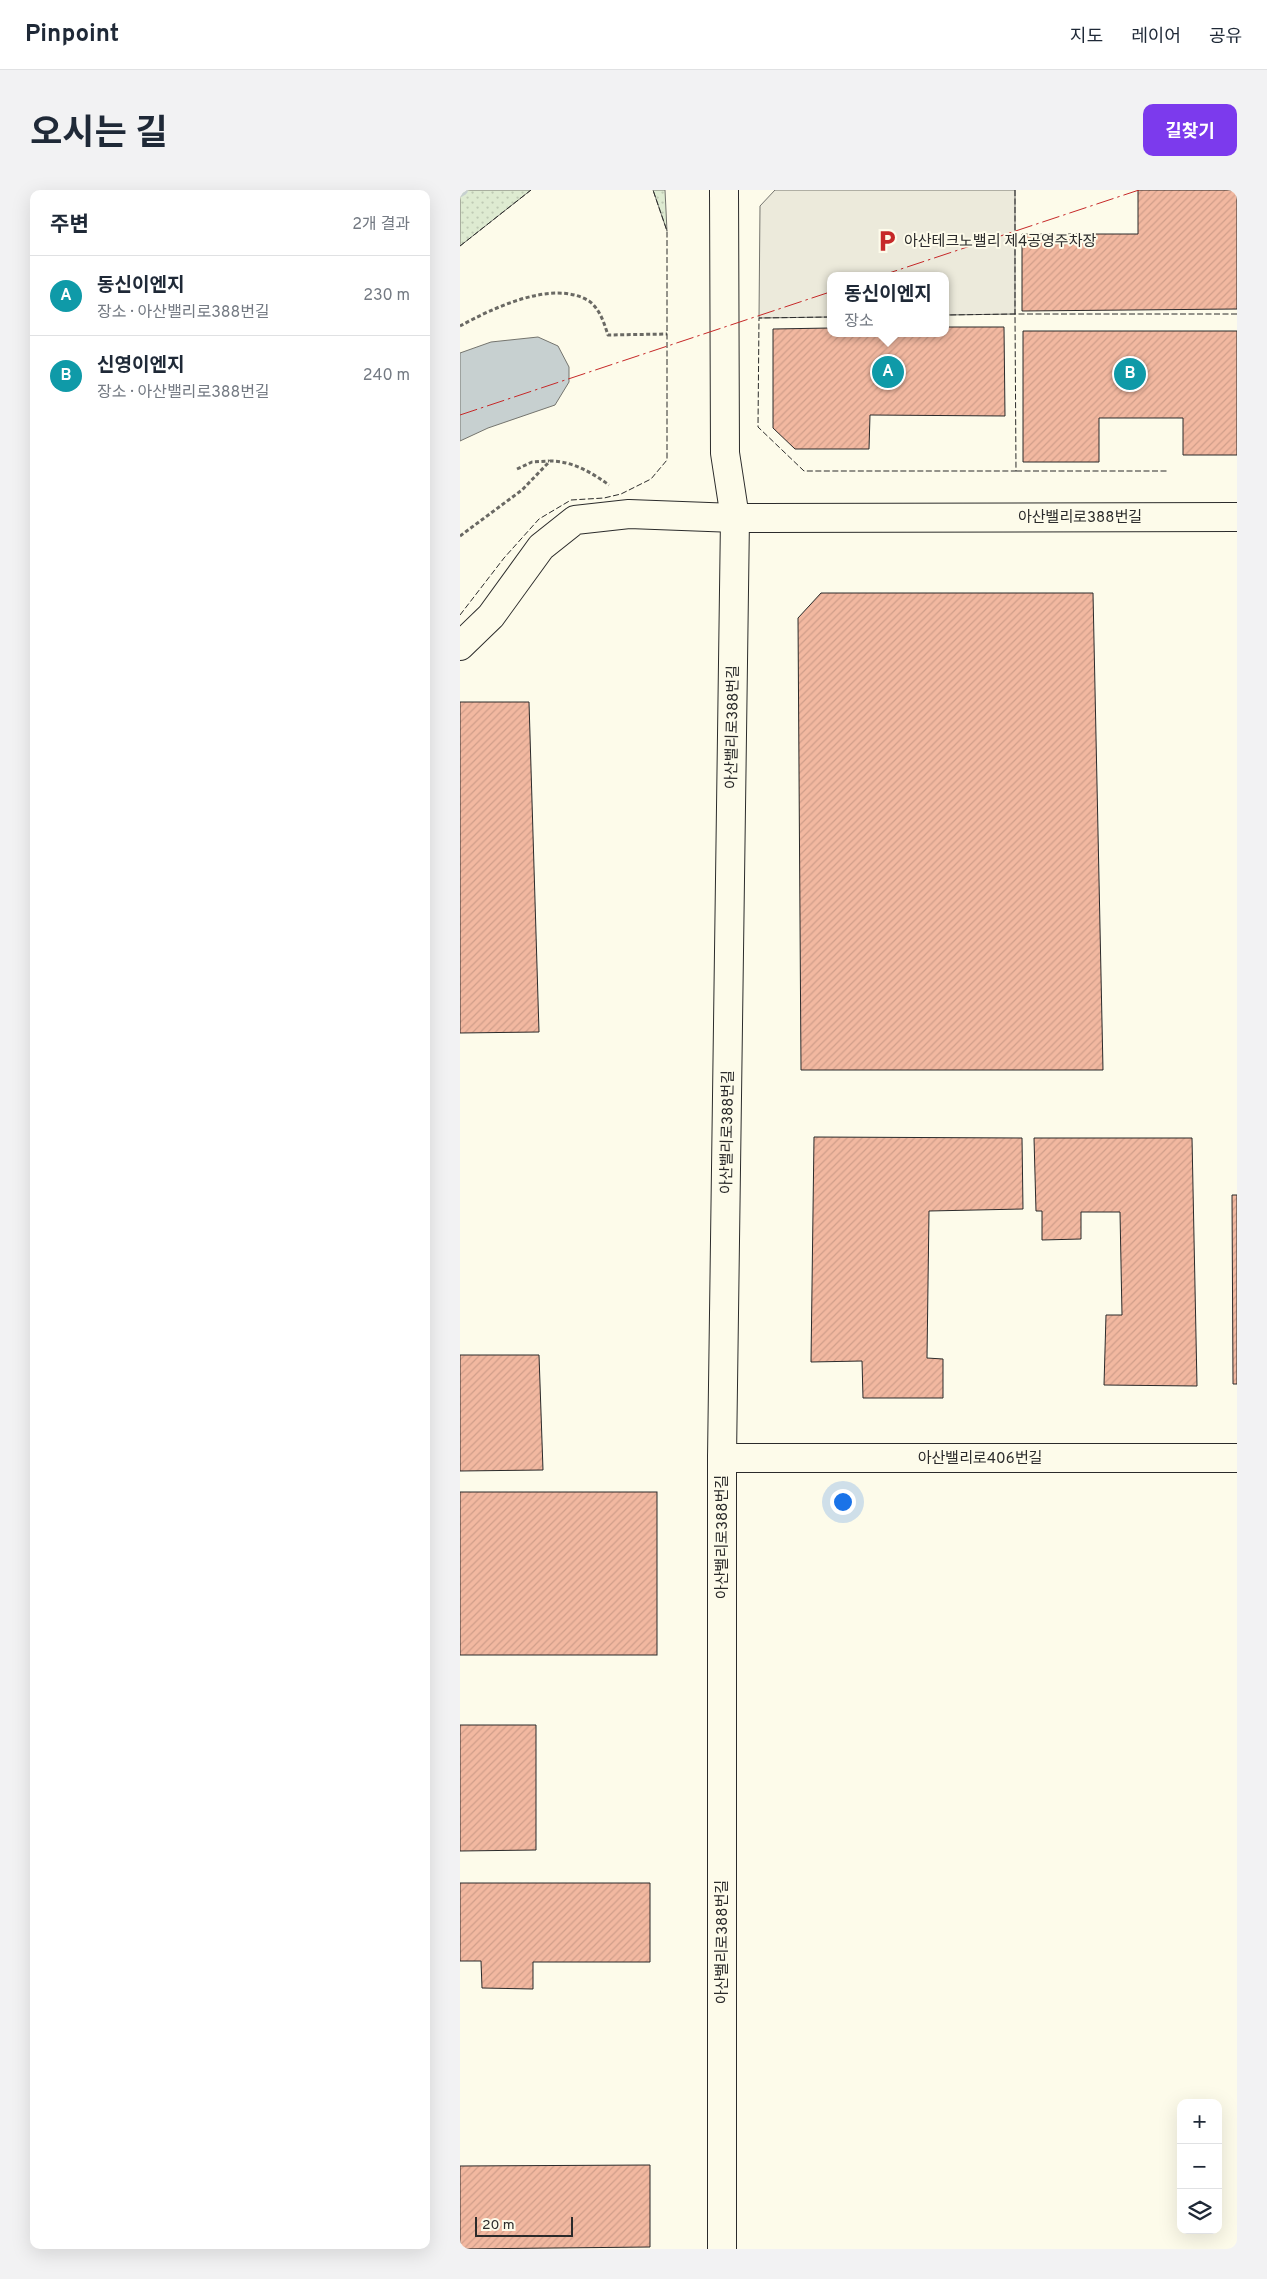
<!DOCTYPE html>
<html lang="ko">
<head>
<meta charset="utf-8">
<style>
	:root { --surface:#fff; --page:#f2f2f3; --text:#1f2937; --muted:#747a83; --line:#e0e1e3; --accent:#7c3aed }
	body { margin:0; font-family:Overpass,"Noto Sans KR",sans-serif; background:var(--page); color:var(--text) }
	.controls { position:absolute; right:15px; bottom:15px; display:grid; overflow:hidden; border-radius:10px; box-shadow:0 5px 20px #0002 }
	.controls button { width:45px; height:45px; display:grid; place-items:center; padding:0; border:0; border-bottom:1px solid var(--line); background:var(--surface); color:var(--text); font:25px sans-serif }
	.scale { position:absolute; left:15px; bottom:12px; width:98px; box-sizing:border-box; padding-left:5px; border:2px solid #2b2b2b; border-top:0; font-size:14px; line-height:18px; white-space:nowrap; color:#2b2b2b; -webkit-text-stroke:4px #fdfbea; paint-order:stroke }
	.you { position:absolute; left:382px; top:1311px; width:18px; height:18px; margin:-12px; border:4px solid #fff; border-radius:50%; background:#1a73e8; box-shadow:0 0 0 8px #1a73e833 }
	.badge { display:grid; place-items:center; width:32px; height:32px; border-radius:50%; background:var(--accent); color:#fff; font-size:16px; font-weight:700 }
	.pin { position:absolute; translate:-50% -50%; border:2px solid #fff; box-shadow:0 1px 5px #0006 }
	.popup { position:absolute; left:367px; top:82px; width:122px; height:65px; box-sizing:border-box; display:grid; place-content:center; border-radius:10px; background:var(--surface); filter:drop-shadow(0 1px 4px #0005); font-size:16px; white-space:nowrap; color:var(--muted) }
	.popup b { font-size:19px; color:var(--text) }
	.popup::after { content:''; position:absolute; left:50%; top:100%; margin-left:-10px; border:10px solid transparent; border-top-color:var(--surface) }
	.list { margin:0; padding:0; list-style:none }
	h2 { display:flex; justify-content:space-between; align-items:center; height:65px; margin:0; padding:0 20px; font-size:21px }
	h2 small { font-size:16px; font-weight:400; color:var(--muted) }
	.list li { display:grid; grid-template-columns:32px 1fr auto; gap:15px; align-items:center; box-sizing:border-box; height:80px; padding:0 20px; border-top:1px solid var(--line) }
	.list b { display:block; font-size:19px; white-space:nowrap }
	.list p { margin:0; font-size:16px; white-space:nowrap; color:var(--muted) }
	.list em { font-size:16px; font-style:normal; color:var(--muted) }
	.icon { flex:none; width:28px; height:28px; fill:none; stroke:currentColor; stroke-width:2; stroke-linecap:round; stroke-linejoin:round }
	.map { position:relative; flex:none; width:777px; height:2059px; overflow:hidden; border-radius:10px }
	header { display:flex; align-items:center; gap:30px; box-sizing:border-box; height:70px; padding:0 25px; background:var(--surface); border-bottom:1px solid var(--line) }
	header strong { font-size:24px }
	nav { display:flex; gap:28px; margin-inline-start:auto; font-size:18px }
	.intro { display:flex; align-items:center; justify-content:space-between; box-sizing:border-box; height:120px; padding:0 30px }
	h1 { margin:0; font-size:35px }
	.button { padding:12px 22px; border-radius:10px; background:var(--accent); color:#fff; font-size:18px; font-weight:700 }
	main { display:flex; gap:30px; padding:0 30px }
	aside { flex:1; background:var(--surface); border-radius:10px; box-shadow:0 5px 20px #0002 }
	.map>svg:first-child { display:block }
	.grass { fill:url(#grass-dots); stroke:#74746e }
	.parking { fill:#eceadb; stroke:#74746e }
	.water { fill:#c7d0d0; stroke:#74746e }
	.lines { fill:none; stroke-linecap:round; stroke-linejoin:round }
	.stream { stroke:#c7d0d0; stroke-width:10 }
	.building { fill:url(#building-hatch); stroke:#2b2b2b }
	.minor-casing { stroke:#2b2b2b; stroke-width:30 }
	.path { stroke:#6a6964; stroke-width:3; stroke-dasharray:4 2.5; stroke-linecap:butt }
	.minor { stroke:#fdfbea; stroke-width:28 }
	.fence { stroke:#2b2b2b; stroke-width:1; stroke-dasharray:6 2.5; stroke-linecap:butt }
	.power { stroke:#c62828; stroke-width:1; stroke-dasharray:18 4 2.5 4; stroke-linecap:butt }
	.labels { text-anchor:middle; stroke-width:4; stroke-linejoin:round; paint-order:stroke }
	.poi-label { font-size:15px; fill:#2b2b2b; stroke:#fdfbea; text-anchor:start }
	.street-label { font-size:15px; fill:#2b2b2b; stroke:#fdfbea }
</style>
</head>
<body>
<header>
<strong>Pinpoint</strong>
<nav><a>지도</a><a>레이어</a><a>공유</a></nav>
</header>
<div class="intro"><h1>오시는 길</h1><a class="button">길찾기</a></div>
<main>
<aside>
<h2>주변<small>2개 결과</small></h2>
<ul class="list">
<li><span class="badge" style="background:#0f9aa8">A</span><div><b>동신이엔지</b><p>장소 · 아산밸리로388번길</p></div><em>230 m</em></li>
<li><span class="badge" style="background:#0f9aa8">B</span><div><b>신영이엔지</b><p>장소 · 아산밸리로388번길</p></div><em>240 m</em></li>
</ul>
</aside>
<div class="map">
<svg width="777" height="2059" viewBox="0 0 777 2059">
	<defs>
		<pattern id="grass-dots" width="8" height="8" patternUnits="userSpaceOnUse" patternTransform="scale(1.25)"><rect width="8" height="8" fill="#deebd1"/><path d="M2 2h.1M6 6h.1" fill="none" stroke="#bfcab4" stroke-width="1.8" stroke-linecap="round"/></pattern>
		<pattern id="building-hatch" width="6" height="6" patternUnits="userSpaceOnUse" patternTransform="scale(1.25)"><rect width="6" height="6" fill="#f2b8a0"/><path d="M-1 1l2-2M0 6l6-6M5 7l2-2" fill="none" stroke="#d09e8a"/></pattern>
	</defs>
	<rect width="100%" height="100%" fill="#fdfbea"/>
	<g class="grass">
		<polygon points="0,0 71,0 0,56"/>
		<polygon points="193,0 205,0 207,41"/>
	</g>
	<polygon class="parking" points="315,0 555,0 555,124 486,125 486,86 370,86 370,127 299,128 300,16"/>
	<polygon class="water" points="78,147 98,156 109,177 109,192 95,215 28,238 0,251 0,163 31,152"/>
	<g class="lines">
		<polyline class="stream" points="0,2 3,0"/>
	</g>
	<g class="building">
		<polygon points="678,0 777,0 777,119 562,121 562,44 678,44"/>
		<polygon points="486,137 544,137 545,226 410,225 409,259 335,259 313,238 313,139 370,138 370,143 486,143"/>
		<polygon points="563,141 777,141 777,265 723,265 723,228 639,228 639,272 563,272"/>
		<polygon points="361,403 633,403 643,880 341,880 338,428"/>
		<polygon points="0,512 69,512 79,842 0,843"/>
		<polygon points="354,947 562,948 563,1019 469,1021 467,1168 483,1169 483,1208 403,1208 402,1171 351,1172"/>
		<polygon points="574,948 732,948 737,1196 644,1195 646,1125 662,1125 660,1022 621,1022 621,1049 582,1050 582,1021 576,1021"/>
		<polygon points="772,1005 777,1005 777,1194 773,1194"/>
		<polygon points="0,1165 79,1165 83,1280 0,1281"/>
		<rect x="0" y="1302" width="197" height="163"/>
		<polygon points="0,1535 76,1535 76,1660 0,1661"/>
		<polygon points="0,1693 190,1693 190,1772 73,1772 73,1799 22,1798 21,1771 0,1771"/>
		<polygon points="190,1975 190,2057 0,2059 0,1976"/>
	</g>
	<g class="lines">
		<defs>
			<g id="minor">
				<polyline points="0,456 31,426 81,357 115,330 169,324 275,328 777,327"/>
				<polyline points="262,1268 777,1268"/>
				<polyline points="262,2059 262,1268 275,328 265,263 264,0"/>
			</g>
		</defs>
		<use href="#minor" class="minor-casing"/>
		<g class="path">
			<path d="M0,136C33,118 93,89 129,111C140,119 144,133 148,145L207,144"/>
			<polyline points="57,279 72,272 89,271"/>
			<path d="M0,346L62,300L90,271C112,271 131,282 149,295"/>
		</g>
		<use href="#minor" class="minor"/>
		<g class="fence">
			<polyline points="555,0 555,124 777,124"/>
			<polyline points="0,56 71,0"/>
			<polyline points="370,127 299,128 298,237 344,281 556,281 555,124 486,125"/>
			<polyline points="556,281 707,281"/>
			<polyline points="0,425 44,368 79,329 111,310 144,308 161,304 191,289 207,270 207,41 193,0"/>
		</g>
		<g class="power">
			<polyline points="420,86 679,0"/>
			<polyline points="0,225 370,102"/>
		</g>
	</g>
	<defs>
		<symbol id="parking-bare" viewBox="-9 -9 18 18"><path d="M-3.5-5.5H1a3.5 3.5 0 0 1 0 7H-1V5.5H-3.5ZM-1-3.4V-.6H.8a1.4 1.4 0 0 0 0-2.8Z" fill="#c62828" stroke="#fdfbea" stroke-width="2.5" paint-order="stroke"/></symbol>
	</defs>
	<g fill-rule="evenodd">
		<use href="#parking-bare" x="411" y="35" width="32" height="32"/>
	</g>
	<g class="labels">
		<g class="poi-label">
			<text x="444" y="56">아산테크노밸리 제4공영주차장</text>
		</g>
		<g class="street-label">
			<text x="620" y="332">아산밸리로388번길</text>
			<text transform="translate(272 537) rotate(-89)" y="5">아산밸리로388번길</text>
			<text transform="translate(267 942) rotate(-89)" y="5">아산밸리로388번길</text>
			<text x="520" y="1273">아산밸리로406번길</text>
			<text transform="translate(262 1347) rotate(-90)" y="5">아산밸리로388번길</text>
			<text transform="translate(262 1752) rotate(-90)" y="5">아산밸리로388번길</text>
		</g>
	</g>
</svg>
<div class="controls">
<button>+</button>
<button>−</button>
<button><svg class="icon" aria-label="layers" viewBox="0 0 24 24"><path d="M12 4l9 5-9 5-9-5zM3 14l9 5 9-5"/></svg></button>
</div>
<div class="scale">20 m</div>
<div class="you"></div>
<div class="pin badge" style="left:428px;top:182px;background:#0f9aa8">A</div>
<div class="popup"><b>동신이엔지</b>장소</div>
<div class="pin badge" style="left:670px;top:184px;background:#0f9aa8">B</div>
</div>
</main>
</body>
</html>
